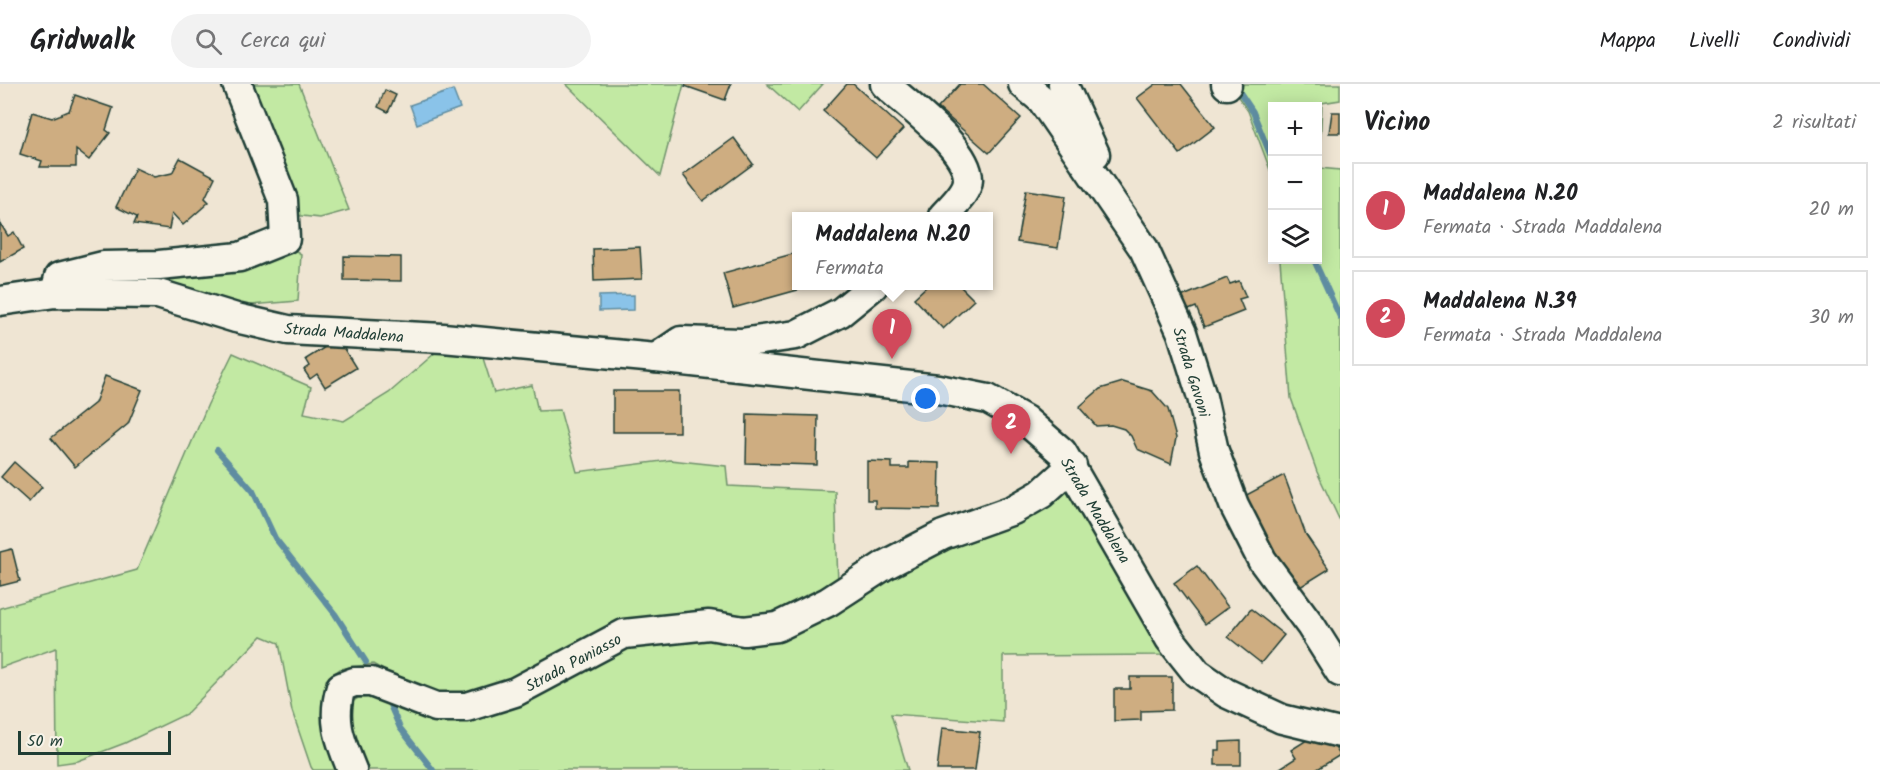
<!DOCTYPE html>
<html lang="it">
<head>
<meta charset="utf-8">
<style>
	:root { --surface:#fff; --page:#f2f2f2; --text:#202124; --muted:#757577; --line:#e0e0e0; --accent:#d1495b }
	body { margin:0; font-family:Kalam,sans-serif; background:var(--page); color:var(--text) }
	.controls { position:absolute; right:18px; top:18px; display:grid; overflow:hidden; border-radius:0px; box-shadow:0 3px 15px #0003 }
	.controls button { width:54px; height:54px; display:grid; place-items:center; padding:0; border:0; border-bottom:2px solid var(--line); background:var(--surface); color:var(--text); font:30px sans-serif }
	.scale { position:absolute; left:18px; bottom:15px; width:153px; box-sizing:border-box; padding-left:6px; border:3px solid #1f3d34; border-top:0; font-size:16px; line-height:21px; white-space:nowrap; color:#1f3d34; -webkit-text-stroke:4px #f7f3e8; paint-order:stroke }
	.you { position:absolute; left:926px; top:315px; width:21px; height:21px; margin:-15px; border:4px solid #fff; border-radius:50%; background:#1a73e8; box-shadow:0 0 0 9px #1a73e833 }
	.badge { display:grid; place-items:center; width:39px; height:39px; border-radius:50%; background:var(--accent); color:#fff; font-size:20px; font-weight:700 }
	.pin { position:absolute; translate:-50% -50px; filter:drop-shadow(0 2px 3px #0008) }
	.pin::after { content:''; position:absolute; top:32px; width:21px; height:18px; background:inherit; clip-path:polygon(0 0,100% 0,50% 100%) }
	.popup { position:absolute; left:792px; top:128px; width:201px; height:78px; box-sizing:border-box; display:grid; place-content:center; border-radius:0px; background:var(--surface); filter:drop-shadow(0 2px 4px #0005); font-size:20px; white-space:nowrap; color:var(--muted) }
	.popup b { font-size:22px; color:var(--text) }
	.popup::after { content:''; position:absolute; left:50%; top:100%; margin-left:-12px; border:12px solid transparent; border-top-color:var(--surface) }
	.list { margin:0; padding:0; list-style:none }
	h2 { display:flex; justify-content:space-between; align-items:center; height:78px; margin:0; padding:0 24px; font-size:26px }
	h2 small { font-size:20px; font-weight:400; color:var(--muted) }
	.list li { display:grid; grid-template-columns:39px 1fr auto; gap:18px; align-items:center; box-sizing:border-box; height:96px; margin:0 12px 12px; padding:0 12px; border:2px solid var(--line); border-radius:0px }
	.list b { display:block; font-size:22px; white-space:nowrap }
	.list p { margin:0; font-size:20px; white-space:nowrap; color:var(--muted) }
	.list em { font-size:20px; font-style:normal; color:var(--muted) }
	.icon { flex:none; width:33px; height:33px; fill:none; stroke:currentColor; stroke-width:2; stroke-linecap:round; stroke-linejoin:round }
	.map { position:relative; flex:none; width:1340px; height:686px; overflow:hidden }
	header { display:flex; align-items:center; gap:36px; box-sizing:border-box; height:84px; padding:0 30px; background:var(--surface); border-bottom:2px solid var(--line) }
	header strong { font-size:28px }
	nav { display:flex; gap:33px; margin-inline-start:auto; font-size:21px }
	.search { width:420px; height:54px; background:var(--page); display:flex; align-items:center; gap:15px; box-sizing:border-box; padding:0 21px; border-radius:33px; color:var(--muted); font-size:22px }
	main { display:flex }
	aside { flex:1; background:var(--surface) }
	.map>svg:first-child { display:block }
	.green { fill:#c2e9a3; stroke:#70936c; stroke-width:1.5 }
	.water { fill:#8ac3e9; stroke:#5f8da1; stroke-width:1.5 }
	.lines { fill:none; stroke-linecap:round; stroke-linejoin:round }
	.stream { stroke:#5f8da1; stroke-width:6 }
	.building { fill:#cead81; stroke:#1f3d34; stroke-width:1.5 }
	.minor-casing { stroke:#1f3d34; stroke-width:33 }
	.minor { stroke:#f7f3e8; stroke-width:28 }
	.labels { text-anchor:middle; stroke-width:5; stroke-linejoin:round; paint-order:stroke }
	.street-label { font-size:16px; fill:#1f3d34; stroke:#f7f3e8 }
</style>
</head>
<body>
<header>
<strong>Gridwalk</strong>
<div class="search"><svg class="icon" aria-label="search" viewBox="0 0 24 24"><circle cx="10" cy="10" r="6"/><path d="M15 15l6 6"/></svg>Cerca qui</div>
<nav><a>Mappa</a><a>Livelli</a><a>Condividi</a></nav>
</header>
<main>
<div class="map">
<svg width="1340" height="686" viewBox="0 0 1340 686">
	<rect width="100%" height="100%" fill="#efe5d3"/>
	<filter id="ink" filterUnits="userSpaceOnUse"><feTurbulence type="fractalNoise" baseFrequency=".0167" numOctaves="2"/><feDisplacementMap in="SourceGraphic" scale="12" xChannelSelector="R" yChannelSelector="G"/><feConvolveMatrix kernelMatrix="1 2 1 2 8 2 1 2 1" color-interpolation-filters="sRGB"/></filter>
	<g filter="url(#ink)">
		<g class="green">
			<polygon points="247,0 299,0 349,126 320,134 293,131"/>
			<polygon points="566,0 684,0 660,92"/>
			<polygon points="767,0 823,0 798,28"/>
			<polygon points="1229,0 1340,0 1340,16 1322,19 1319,84 1340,86 1340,437 1317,388 1291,314 1280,176 1318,176 1318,22 1272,22 1272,91 1248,27"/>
			<polygon points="290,163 301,170 298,217 227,223 124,191"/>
			<polygon points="233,269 311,303 304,329 344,337 389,309 435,269 482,271 494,309 532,301 538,327 560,326 577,388 670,376 726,382 728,402 835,407 838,501 784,531 741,537 708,533 465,619 399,595 373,580 340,585 326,596 329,644 342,686 313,686 311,683 292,627 279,559 262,552 186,630 125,659 78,677 57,680 56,564 0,584 0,524 137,486 208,320"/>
			<polygon points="1071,403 1166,571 1003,572 1003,638 891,630 908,686 360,686 344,623 358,614 376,613 451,635 635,560 711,552 743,557"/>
		</g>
		<g class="water">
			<polygon points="453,6 460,24 417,40 410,21"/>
			<polygon points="634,211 634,226 599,227 599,212"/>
		</g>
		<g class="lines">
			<g class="stream">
				<polyline points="1235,1 1253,28 1272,75"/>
				<polyline points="1314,176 1340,233"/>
				<polyline points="217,366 253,407 275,454 335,530 366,578"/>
				<polyline points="390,621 400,644 433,686"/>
			</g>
		</g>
		<g class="building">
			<polygon points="686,0 731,0 725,16 685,2"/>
			<polygon points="847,0 853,0 903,45 876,74 823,27"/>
			<polygon points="960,0 983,0 1021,34 989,69 938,24"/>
			<polygon points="1156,0 1181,0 1215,43 1180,70 1137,14"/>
			<polygon points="385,6 396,11 388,28 378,23"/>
			<polygon points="75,11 113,24 106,46 110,49 89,76 76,66 76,83 40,83 42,77 20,70 32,28 52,34 69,27"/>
			<polygon points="1332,28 1340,28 1340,49 1329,49"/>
			<polygon points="734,54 753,80 703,117 683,91"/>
			<polygon points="180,74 215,93 205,114 209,118 183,141 172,129 169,145 134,140 137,133 116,123 135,84 154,93 172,89"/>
			<polygon points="1026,106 1066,112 1058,164 1017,158"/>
			<polygon points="0,139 8,152 14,148 23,165 0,178"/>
			<polygon points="640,163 642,195 594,197 593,165"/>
			<polygon points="796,169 796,202 812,202 733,224 723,189"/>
			<polygon points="344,172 401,173 401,197 344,196"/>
			<polygon points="1227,194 1230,200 1239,197 1246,213 1239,215 1244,227 1204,243 1196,223 1186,227 1181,213"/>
			<polygon points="927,202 960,202 974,216 943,245 914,214"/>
			<polygon points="338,255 356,284 325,303 317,290 310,295 304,286 310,282 306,275"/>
			<polygon points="105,292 142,306 128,340 75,383 51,354 95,319"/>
			<polygon points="1123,298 1152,307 1168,325 1176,354 1171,380 1137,365 1131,352 1124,345 1111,341 1096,342 1079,323 1100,305"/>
			<rect x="613" y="307" width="66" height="41"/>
			<polygon points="747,330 818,332 817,381 746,379"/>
			<polygon points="867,377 892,378 892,384 909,384 909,378 940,379 939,425 875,424 875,416 867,416"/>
			<polygon points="14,378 42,403 29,418 1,393"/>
			<polygon points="1284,391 1306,451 1329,485 1292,508 1239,415"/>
			<polygon points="12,465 20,497 0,502 0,468"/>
			<polygon points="1197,482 1228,523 1205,540 1174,499"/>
			<polygon points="1251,525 1284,551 1261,579 1228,553"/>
			<polygon points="1130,593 1172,593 1172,626 1141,627 1141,636 1114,637 1114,605 1130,605"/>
			<polygon points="942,644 980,648 975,686 937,686"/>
			<polygon points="1310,654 1332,659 1340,671 1316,686 1277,686 1296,674 1291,666"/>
			<polygon points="1241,657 1241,681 1215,681 1215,666 1220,666 1220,658"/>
		</g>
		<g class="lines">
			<defs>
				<g id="minor">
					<path d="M885,0C907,21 968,64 968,95C968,108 951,123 943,132"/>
					<polyline points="1023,0 1042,16 1144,165 1182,249 1202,313 1214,367 1234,421 1262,476 1311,542 1340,588"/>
					<polyline points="1063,0 1095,70"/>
					<polyline points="1226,0 1227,1"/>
					<polyline points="55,209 59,193 103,182 159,181 240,173 285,155 283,116 237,0"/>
					<polyline points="0,217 55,209 158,210 236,234 288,246 443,254 656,274 938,305 988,315 1025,336 1062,368 1170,555 1197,589 1226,609 1282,635 1340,649"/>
					<polyline points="656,274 681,257 741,259 796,251 841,228 873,202"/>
					<path d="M352,686C340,656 331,636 341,603L354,598H371L436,623H467L515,608L624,550L709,541L744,547L777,543L828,518L885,481L943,451L1013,426L1041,410L1072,382"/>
				</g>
			</defs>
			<use href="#minor" class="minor-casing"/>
			<use href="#minor" class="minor"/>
		</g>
	</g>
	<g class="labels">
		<g class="street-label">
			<text transform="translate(344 248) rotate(4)" y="6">Strada Maddalena</text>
			<text transform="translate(1192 288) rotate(73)" y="6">Strada Gavoni</text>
			<text transform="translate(1096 426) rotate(59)" y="6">Strada Maddalena</text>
			<text transform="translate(573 578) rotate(-28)" y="6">Strada Paniasso</text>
		</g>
	</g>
</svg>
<div class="controls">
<button>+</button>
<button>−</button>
<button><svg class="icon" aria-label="layers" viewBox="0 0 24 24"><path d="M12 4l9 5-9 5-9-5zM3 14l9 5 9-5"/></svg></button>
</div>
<div class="scale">50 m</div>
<div class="you"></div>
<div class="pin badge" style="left:892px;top:275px">1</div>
<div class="popup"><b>Maddalena N.20</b>Fermata</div>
<div class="pin badge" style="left:1011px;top:370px">2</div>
</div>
<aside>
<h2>Vicino<small>2 risultati</small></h2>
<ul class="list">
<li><span class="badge">1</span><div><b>Maddalena N.20</b><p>Fermata · Strada Maddalena</p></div><em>20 m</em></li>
<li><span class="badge">2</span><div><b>Maddalena N.39</b><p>Fermata · Strada Maddalena</p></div><em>30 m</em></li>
</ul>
</aside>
</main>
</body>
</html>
